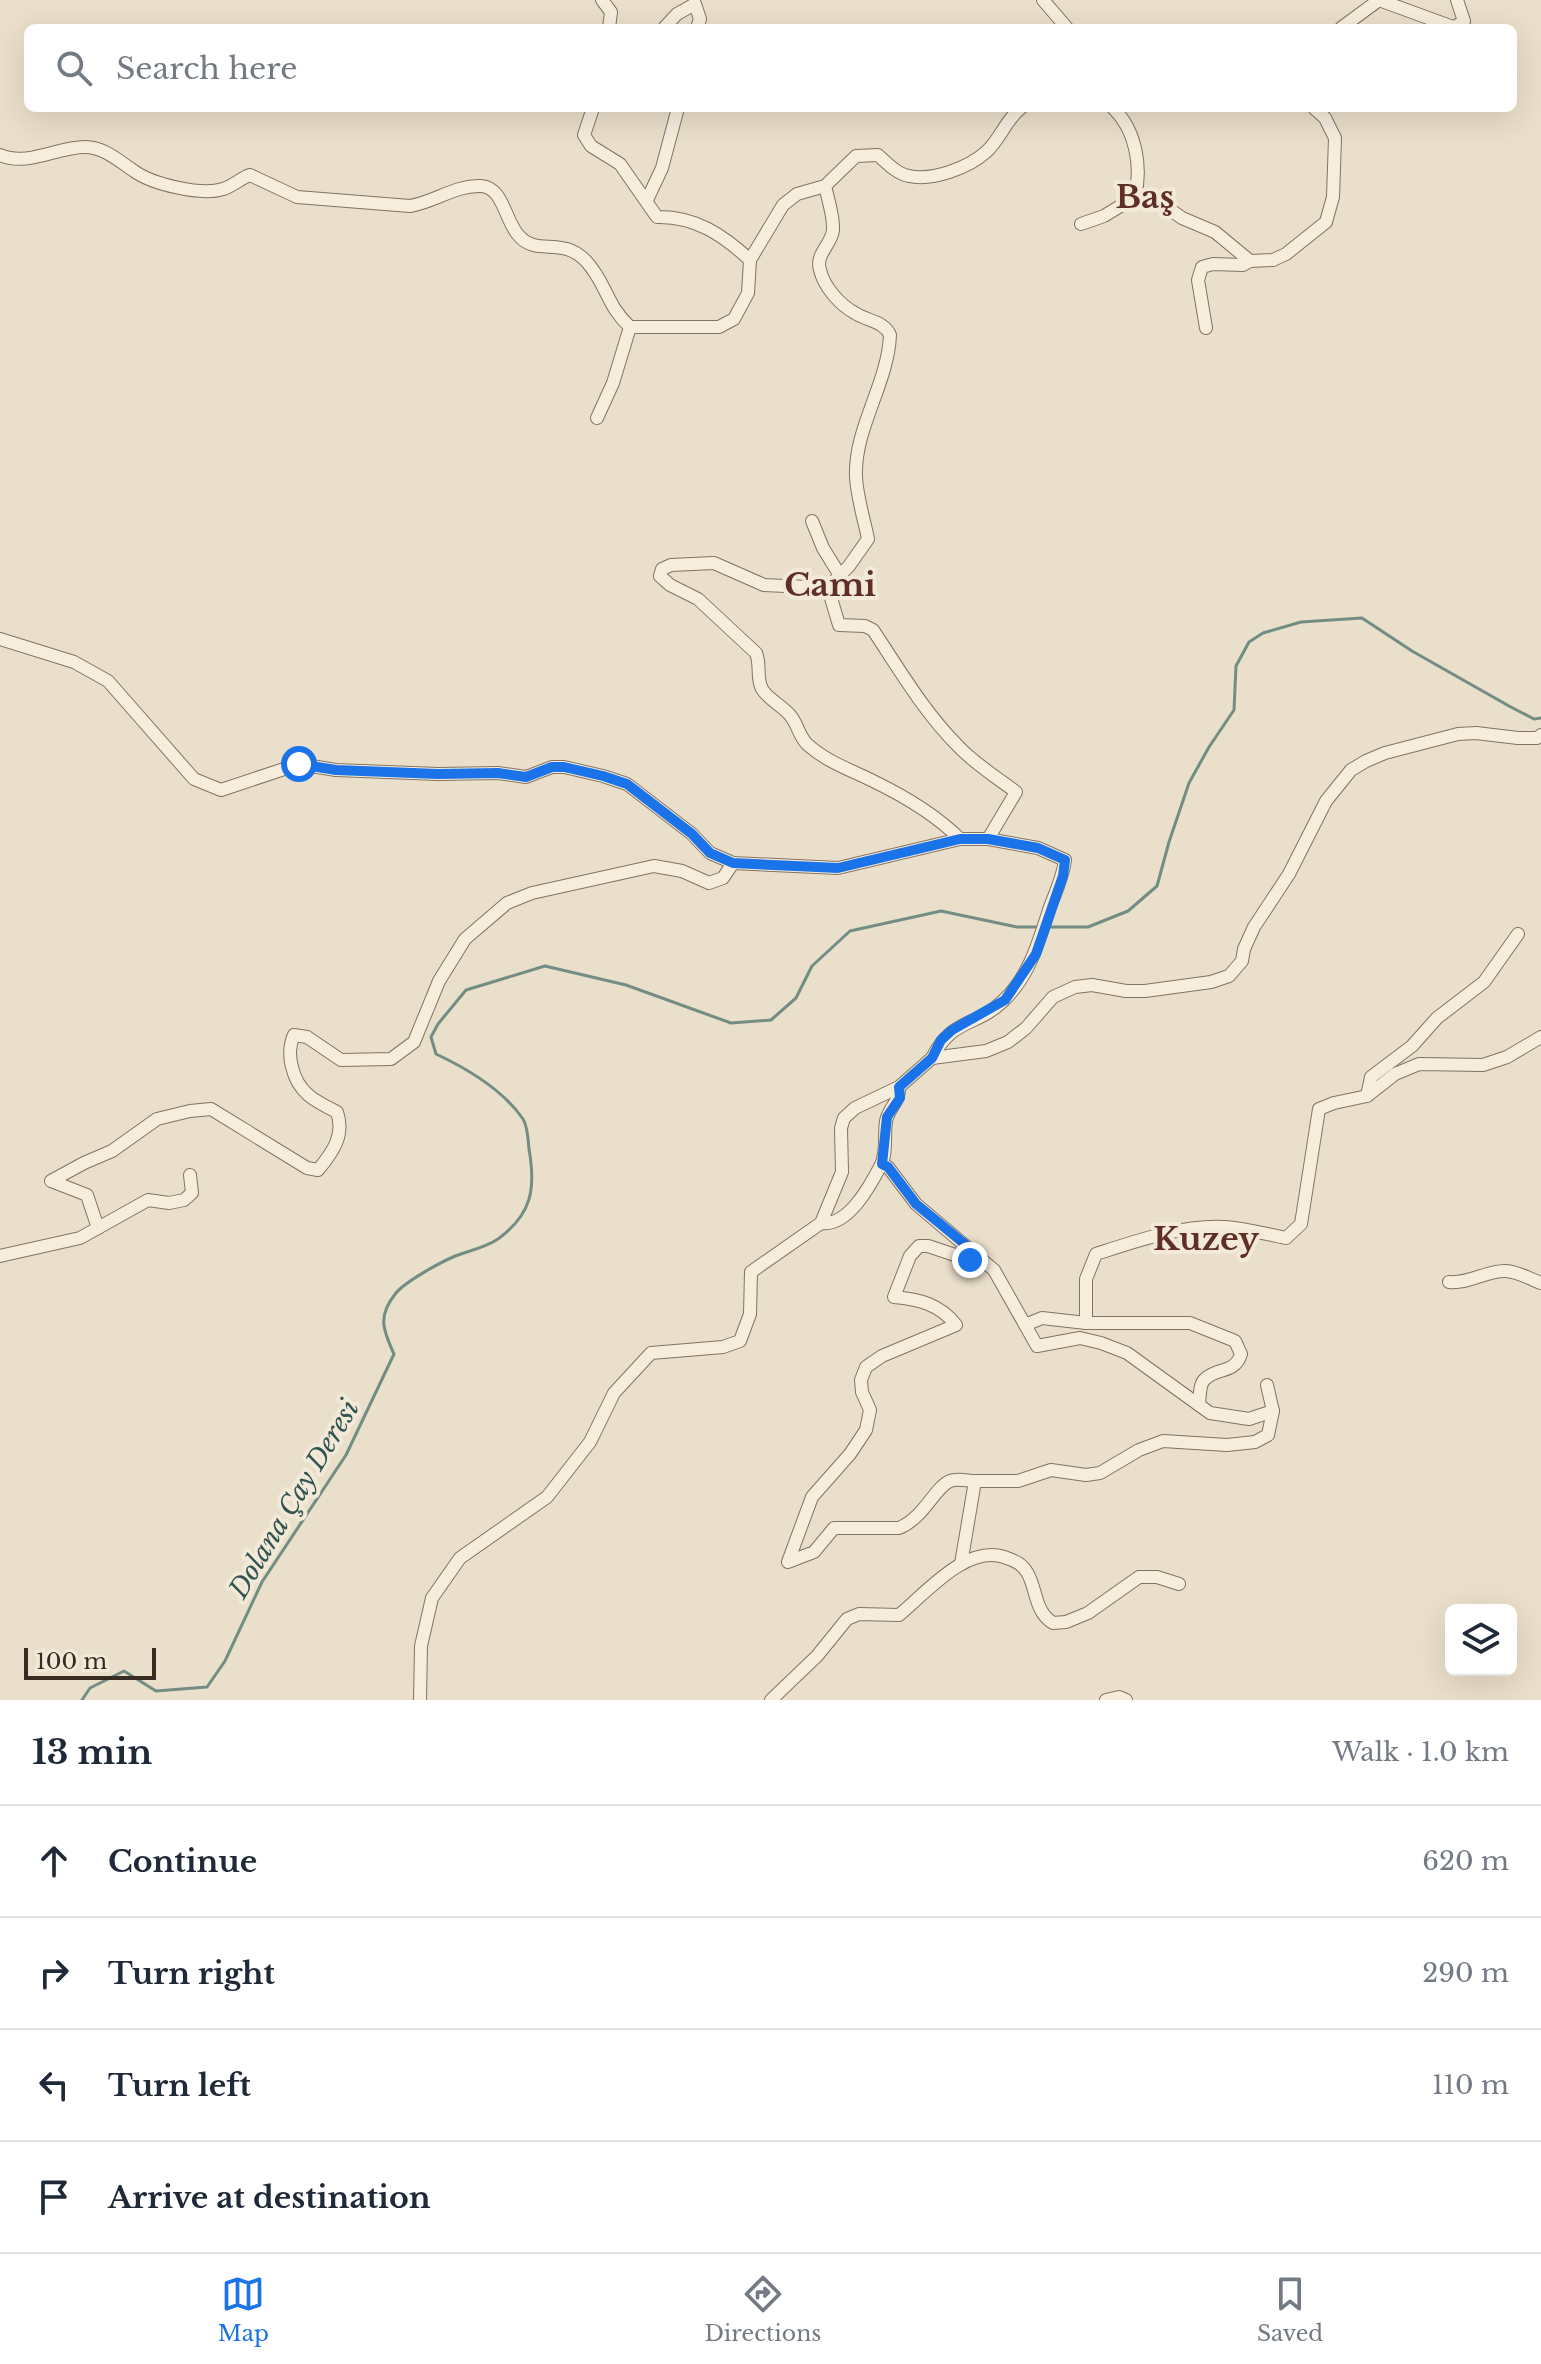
<!DOCTYPE html>
<html lang="en">
<head>
<meta charset="utf-8">
<style>
	:root { --surface:#fff; --page:#f6f6f7; --text:#1f2937; --muted:#747a83; --line:#e0e1e3; --accent:#1a73e8 }
	body { margin:0; font-family:"Libre Baskerville",serif; background:var(--page); color:var(--text) }
	.controls { position:absolute; right:24px; bottom:24px; display:grid; overflow:hidden; border-radius:12px; box-shadow:0 8px 32px #0002 }
	.controls button { width:72px; height:72px; display:grid; place-items:center; padding:0; border:0; border-bottom:2px solid var(--line); background:var(--surface); color:var(--text); font:40px sans-serif }
	.scale { position:absolute; left:24px; bottom:20px; width:132px; box-sizing:border-box; padding-left:8px; border:4px solid #372b22; border-top:0; font-size:22px; line-height:28px; white-space:nowrap; color:#372b22; -webkit-text-stroke:6px #f2e9d9; paint-order:stroke }
	.stop { position:absolute; width:24px; height:24px; margin:-18px; border:6px solid #1a73e8; border-radius:50%; background:#fff }
	.stop.end { background:#1a73e8; border-color:#fff; box-shadow:0 2px 8px #0008 }
	.list { margin:0; padding:0; list-style:none }
	h2 { display:flex; justify-content:space-between; align-items:center; height:104px; margin:0; padding:0 32px; font-size:34px }
	h2 small { font-size:26px; font-weight:400; color:var(--muted) }
	.list li { display:grid; grid-template-columns:52px 1fr auto; gap:24px; align-items:center; box-sizing:border-box; height:112px; padding:0 32px; border-top:2px solid var(--line) }
	.list b { display:block; font-size:30px; white-space:nowrap }
	.list em { font-size:26px; font-style:normal; color:var(--muted) }
	.icon { flex:none; width:44px; height:44px; fill:none; stroke:currentColor; stroke-width:2; stroke-linecap:round; stroke-linejoin:round }
	.map { position:relative; flex:none; width:1541px; height:1700px; overflow:hidden }
	.search { position:absolute; background:var(--surface); box-shadow:0 8px 32px #0002; left:24px; right:24px; top:24px; height:88px; display:flex; align-items:center; gap:20px; box-sizing:border-box; padding:0 28px; border-radius:12px; color:var(--muted); font-size:30px }
	.sheet { height:552px; background:var(--surface) }
	nav { display:flex; justify-content:space-around; align-items:center; box-sizing:border-box; height:112px; border-top:2px solid var(--line); background:var(--surface); font-size:22px; color:var(--muted) }
	nav a { display:grid; justify-items:center; gap:4px }
	nav .on { color:var(--accent) }
	.map>svg:first-child { display:block }
	.lines { fill:none; stroke-linecap:round; stroke-linejoin:round }
	.stream { stroke:#728d84; stroke-width:3 }
	.minor-casing { stroke:#857261; stroke-width:14 }
	.minor { stroke:#f6eddd; stroke-width:12 }
	.route { stroke:#1a73e8; stroke-width:10 }
	.labels { text-anchor:middle; stroke-width:8; stroke-linejoin:round; paint-order:stroke }
	.water-label { font-size:26px; font-style:italic; fill:#335551; stroke:#f2e9d9 }
	.district-label { font-size:32px; font-weight:bold; fill:#5f2f27; stroke:#f2e9d9 }
</style>
</head>
<body>
<div class="map">
<svg width="1541" height="1700" viewBox="0 0 1541 1700">
	<rect width="100%" height="100%" fill="#eadfca"/>
	<g class="lines">
		<g class="stream">
			<polyline points="1047,927 1088,927 1128,911 1157,886 1169,842 1189,783 1209,747 1234,710 1236,666 1249,642 1263,633 1301,622 1362,618 1412,651 1509,706 1534,719 1541,718"/>
			<path d="M82,1700L90,1688L124,1671L156,1691L207,1687L225,1661L262,1582L346,1455L394,1354C383,1330 377,1316 396,1293C405,1282 439,1263 453,1257C467,1251 485,1248 498,1239C532,1214 536,1189 529,1149C528,1140 528,1127 523,1119C503,1090 468,1069 436,1054L431,1037L438,1024L466,990L545,966L626,985L731,1023L771,1020L796,998L812,966L850,931L941,911L1017,927H1039"/>
		</g>
		<defs>
			<g id="minor">
				<polyline points="602,0 611,12 609,28"/>
				<polyline points="1043,0 1067,28"/>
				<polyline points="1379,0 1453,27"/>
				<polyline points="664,28 677,14 695,4 700,19 697,28"/>
				<polyline points="1341,28 1379,0"/>
				<polyline points="1453,28 1464,21 1457,0"/>
				<path d="M593,108L584,135L591,146L620,164L657,217C695,216 723,235 750,260"/>
				<path d="M1113,108C1136,130 1142,166 1135,197"/>
				<path d="M0,155C28,167 56,147 85,147C104,147 119,161 134,171C152,184 201,196 223,189C233,186 241,178 250,175L297,197L410,206C435,202 455,185 481,186C504,187 505,223 520,237C538,256 562,236 586,261C607,284 606,305 630,327H719L734,319L748,293L750,260L783,205L797,194L825,186L856,156L878,155C887,163 897,174 909,176C933,181 968,168 986,152C1000,140 1006,119 1021,108"/>
				<path d="M825,186C828,199 834,217 833,230C832,244 815,254 820,270C824,287 840,305 855,313C867,321 884,321 890,335C888,384 854,428 856,477C857,497 864,519 868,539L849,566L828,588"/>
				<polyline points="647,200 662,168 678,108"/>
				<polyline points="1081,224 1104,216 1135,197 1158,201 1182,218 1215,232 1250,261"/>
				<polyline points="1206,328 1198,280 1202,267 1213,264 1243,265 1250,261 1273,260 1286,254 1326,222 1333,197 1335,138 1325,118 1314,108"/>
				<polyline points="597,418 613,383 630,327"/>
				<polyline points="812,521 823,548 839,574"/>
				<path d="M828,588L764,585L714,563L671,565L662,569L660,576L670,585L698,599L756,653C761,665 756,678 762,689C768,699 781,705 789,714C798,723 798,736 808,745C827,762 851,770 873,781C904,796 936,815 960,839"/>
				<path d="M828,588L839,625L865,626L873,630C899,669 924,712 958,746C975,764 996,777 1016,792L988,839"/>
				<path d="M0,639L74,662L108,681L194,779L221,790L299,764L336,770L438,774L498,773L526,777L552,767H564L603,776L627,784L692,834L710,853L733,863L838,868L960,839H988L1038,848L1065,860C1063,877 1056,891 1050,907C1039,940 1030,976 1003,1001C975,1028 953,1017 932,1058"/>
				<polyline points="1367,1096 1371,1077 1412,1046 1437,1018 1484,982 1518,934"/>
				<polyline points="882,1164 888,1167 916,1204 994,1270 1037,1346 1080,1338 1101,1343 1127,1353 1210,1413 1249,1419 1273,1411"/>
				<path d="M821,1223C848,1227 870,1186 881,1165C887,1153 884,1134 886,1121C889,1107 900,1102 899,1087"/>
				<path d="M98,1228L87,1195L51,1181L84,1163L112,1151L157,1119L190,1111L211,1109L307,1168L318,1170C333,1152 345,1135 337,1112C315,1101 298,1093 292,1067C289,1055 289,1046 294,1035L307,1037L341,1060L391,1059L414,1042L439,981L465,939L507,903L532,893L654,866L682,871L709,883L723,878L733,863"/>
				<polyline points="0,1256 80,1238 148,1200 169,1203 184,1200 192,1193 190,1175"/>
				<path d="M1449,1282C1469,1284 1485,1271 1505,1271C1517,1271 1530,1279 1541,1283"/>
				<path d="M1086,1323V1279L1096,1254C1136,1241 1182,1225 1224,1227C1244,1228 1266,1234 1286,1238L1301,1224L1319,1109L1334,1103L1367,1096L1395,1074L1419,1064L1483,1065L1507,1057L1541,1037"/>
				<path d="M1025,1325L1042,1318L1086,1323H1190L1235,1341L1241,1354C1235,1374 1217,1367 1205,1379C1199,1384 1200,1397 1199,1405"/>
				<path d="M975,1481C968,1481 957,1478 950,1481C935,1487 924,1518 899,1528H834L814,1552L788,1562L812,1497L850,1454L866,1430L870,1410L862,1392L861,1380L866,1367L882,1356L956,1325C940,1304 918,1299 894,1297L910,1256L919,1246H928L970,1260L977,1255"/>
				<polyline points="961,1564 975,1481 1018,1481 1051,1470 1086,1475 1100,1473 1139,1450 1163,1441 1227,1445 1255,1442 1268,1435 1273,1411 1267,1385"/>
				<polyline points="420,1700 421,1646 432,1598 460,1558 547,1497 590,1442 614,1393 651,1353 723,1347 740,1341 750,1314 751,1272 821,1223 842,1172 841,1128 844,1118 855,1108 899,1087 932,1058 986,1051 1008,1042 1026,1028 1053,997 1075,987 1092,985 1126,991 1145,991 1211,982 1229,976 1242,961 1244,949 1254,927 1289,874 1326,801 1351,770 1366,761 1385,753 1458,734 1476,733 1518,738 1537,738 1541,735"/>
				<path d="M771,1700L817,1656L847,1619L859,1614L899,1615C927,1592 966,1545 1004,1557C1015,1561 1022,1563 1028,1574C1037,1591 1035,1612 1053,1623L1066,1622L1088,1613L1139,1577H1157L1179,1584"/>
				<polyline points="1106,1700 1119,1697 1126,1700"/>
			</g>
		</defs>
		<use href="#minor" class="minor-casing"/>
		<use href="#minor" class="minor"/>
	</g>
	<g class="lines">
		<polyline class="route" points="299,764 336,770 438,774 498,773 526,777 552,767 564,767 603,776 627,784 692,834 710,853 733,863 838,868 960,839 988,839 1038,848 1065,860 1063,876 1036,954 1005,1000 952,1030 941,1040 932,1058 899,1087 900,1098 887,1117 882,1164 888,1167 916,1204 972,1250 977,1255 970,1260"/>
	</g>
	<g class="labels">
		<g class="water-label">
			<text transform="translate(294 1499) rotate(-59)" y="9">Dolana Çay Deresi</text>
		</g>
		<g class="district-label">
			<text x="1145" y="208">Baş</text>
			<text x="830" y="596">Cami</text>
			<text x="1206" y="1250">Kuzey</text>
		</g>
	</g>
</svg>
<div class="controls">
<button><svg class="icon" aria-label="layers" viewBox="0 0 24 24"><path d="M12 4l9 5-9 5-9-5zM3 14l9 5 9-5"/></svg></button>
</div>
<div class="scale">100 m</div>
<div class="stop" style="left:299px;top:764px"></div>
<div class="stop end" style="left:970px;top:1260px"></div>
<div class="search"><svg class="icon" aria-label="search" viewBox="0 0 24 24"><circle cx="10" cy="10" r="6"/><path d="M15 15l6 6"/></svg>Search here</div>
</div>
<section class="sheet">
<h2>13 min<small>Walk · 1.0 km</small></h2>
<ul class="list">
<li><svg class="icon" aria-label="ahead" viewBox="0 0 24 24"><path d="M12 20V5M6 11l6-6 6 6"/></svg><div><b>Continue</b></div><em>620 m</em></li>
<li><svg class="icon" aria-label="right" viewBox="0 0 24 24"><path d="M7 20v-9h11M14 6l5 5-5 5"/></svg><div><b>Turn right</b></div><em>290 m</em></li>
<li><svg class="icon" aria-label="left" viewBox="0 0 24 24"><path d="M17 20v-9H6M10 6l-5 5 5 5"/></svg><div><b>Turn left</b></div><em>110 m</em></li>
<li><svg class="icon" aria-label="arrive" viewBox="0 0 24 24"><path d="M6 21V4h12l-3 4 3 4H6"/></svg><div><b>Arrive at destination</b></div></li>
</ul>
</section>
<nav>
<a class="on"><svg class="icon" aria-label="map" viewBox="0 0 24 24"><path d="M3 6l6-2 6 2 6-2v14l-6 2-6-2-6 2zM9 4v14M15 6v14"/></svg>Map</a>
<a><svg class="icon" aria-label="directions" viewBox="0 0 24 24"><path d="M12 3l9 9-9 9-9-9zM9 14v-3h6M13 9l2 2-2 2"/></svg>Directions</a>
<a><svg class="icon" aria-label="saved" viewBox="0 0 24 24"><path d="M7 4h10v16l-5-4-5 4z"/></svg>Saved</a>
</nav>
</body>
</html>
